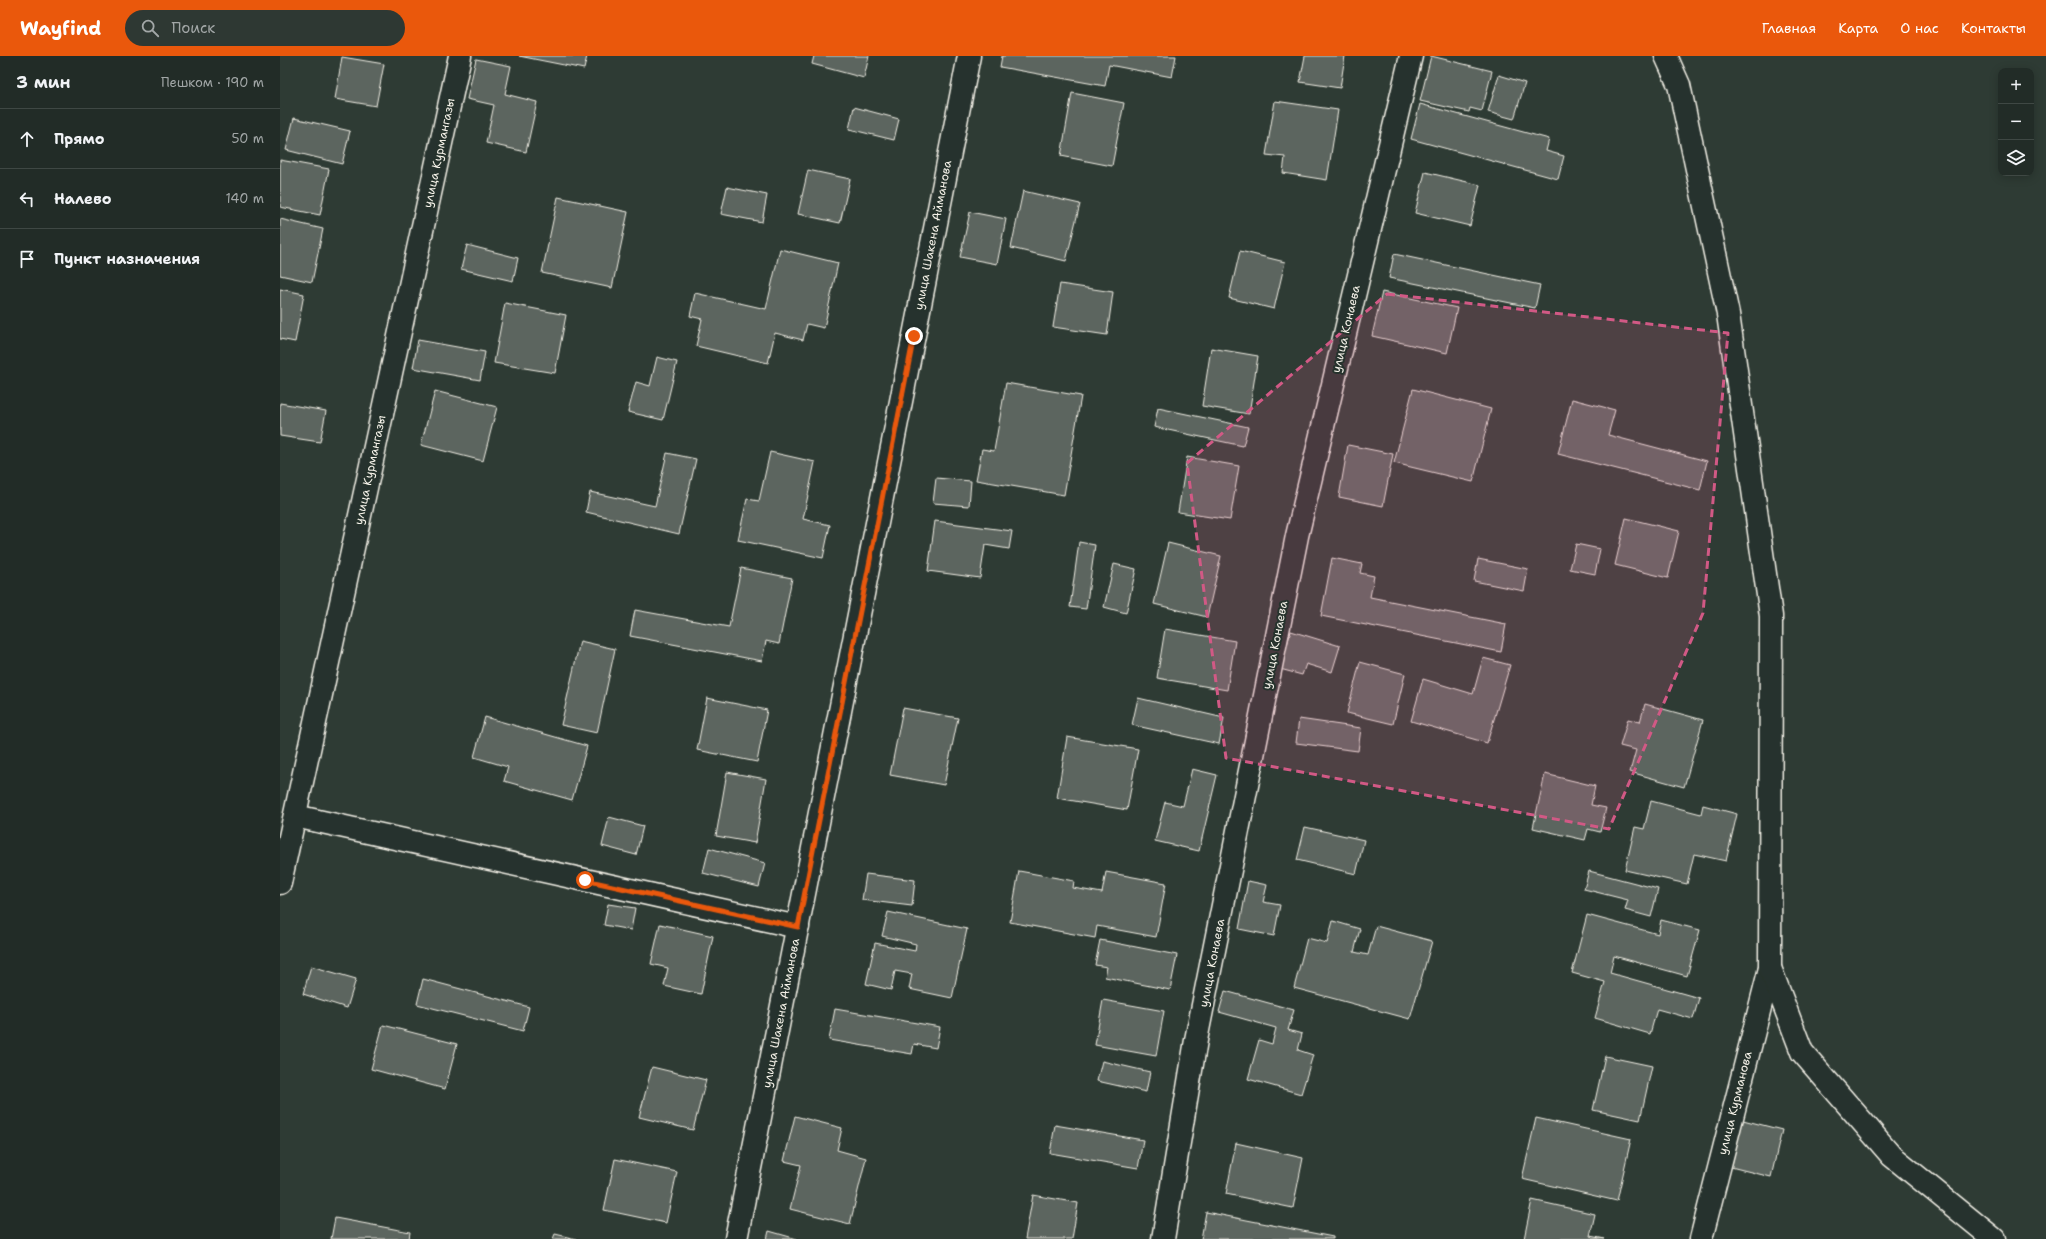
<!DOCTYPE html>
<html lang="ru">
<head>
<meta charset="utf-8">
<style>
	:root { --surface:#222c27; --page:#2e3833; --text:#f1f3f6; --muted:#a2a7a7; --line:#3f4844; --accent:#ea580c }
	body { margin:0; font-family:"Shantell Sans",sans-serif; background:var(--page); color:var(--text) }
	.controls { position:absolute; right:12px; top:12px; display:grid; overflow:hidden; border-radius:8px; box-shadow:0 2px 10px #0003 }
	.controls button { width:36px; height:36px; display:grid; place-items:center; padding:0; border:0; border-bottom:1px solid var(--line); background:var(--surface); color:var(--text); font:20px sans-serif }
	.stop { position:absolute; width:12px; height:12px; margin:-9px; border:3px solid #ea580c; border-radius:50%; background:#fff }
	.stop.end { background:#ea580c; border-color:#fff; box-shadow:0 1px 4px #0008 }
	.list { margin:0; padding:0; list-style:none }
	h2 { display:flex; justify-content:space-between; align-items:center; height:52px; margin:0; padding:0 16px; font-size:17px }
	h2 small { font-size:13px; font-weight:400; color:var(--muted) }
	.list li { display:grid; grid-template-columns:26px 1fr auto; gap:12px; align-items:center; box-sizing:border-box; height:60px; padding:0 16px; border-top:1px solid var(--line) }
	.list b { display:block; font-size:15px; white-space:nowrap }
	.list em { font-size:13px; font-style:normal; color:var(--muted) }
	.icon { flex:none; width:22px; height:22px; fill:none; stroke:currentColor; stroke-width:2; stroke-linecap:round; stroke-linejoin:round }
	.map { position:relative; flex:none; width:1766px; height:1183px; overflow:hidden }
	header { display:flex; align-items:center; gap:24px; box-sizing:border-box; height:56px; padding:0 20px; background:var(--accent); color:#fff }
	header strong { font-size:19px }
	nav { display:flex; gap:22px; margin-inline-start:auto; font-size:14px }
	.search { width:280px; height:36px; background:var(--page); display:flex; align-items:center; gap:10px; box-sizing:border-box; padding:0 14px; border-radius:22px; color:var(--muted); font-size:15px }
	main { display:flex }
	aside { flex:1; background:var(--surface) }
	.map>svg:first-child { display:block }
	.building { fill:#5c655e; stroke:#f4f1e8 }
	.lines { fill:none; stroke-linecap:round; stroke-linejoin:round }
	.minor-casing { stroke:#f4f1e8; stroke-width:25 }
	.tertiary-casing { stroke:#f4f1e8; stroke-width:25 }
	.minor { stroke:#26332d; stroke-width:22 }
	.tertiary { stroke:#26332d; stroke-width:22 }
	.route { stroke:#ea580c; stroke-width:5 }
	.marked { fill:#d15985; fill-opacity:0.2; stroke:#d15985; stroke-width:3; stroke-dasharray:8 5; stroke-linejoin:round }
	.labels { text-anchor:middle; stroke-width:4; stroke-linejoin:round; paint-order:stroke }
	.street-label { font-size:12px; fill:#f4f1e8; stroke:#26332d }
</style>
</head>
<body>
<header>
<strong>Wayfind</strong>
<div class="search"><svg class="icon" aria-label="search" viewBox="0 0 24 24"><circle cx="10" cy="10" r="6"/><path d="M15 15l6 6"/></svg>Поиск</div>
<nav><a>Главная</a><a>Карта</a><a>О нас</a><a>Контакты</a></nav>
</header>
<main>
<aside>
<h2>3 мин<small>Пешком · 190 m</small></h2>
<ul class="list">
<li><svg class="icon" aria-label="ahead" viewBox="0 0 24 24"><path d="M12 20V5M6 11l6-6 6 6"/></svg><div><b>Прямо</b></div><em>50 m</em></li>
<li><svg class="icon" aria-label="left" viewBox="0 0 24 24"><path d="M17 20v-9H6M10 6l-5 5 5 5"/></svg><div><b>Налево</b></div><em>140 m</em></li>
<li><svg class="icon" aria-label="arrive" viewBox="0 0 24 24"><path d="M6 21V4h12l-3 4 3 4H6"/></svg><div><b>Пункт назначения</b></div></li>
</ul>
</aside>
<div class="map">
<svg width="1766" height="1183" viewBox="0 0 1766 1183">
	<rect width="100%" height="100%" fill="#2e3b34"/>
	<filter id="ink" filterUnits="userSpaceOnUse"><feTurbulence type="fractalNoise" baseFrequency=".025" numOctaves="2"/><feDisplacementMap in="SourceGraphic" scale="8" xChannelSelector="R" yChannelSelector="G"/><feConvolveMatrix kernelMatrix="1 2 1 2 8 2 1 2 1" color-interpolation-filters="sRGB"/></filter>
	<g filter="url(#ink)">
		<g class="building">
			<polygon points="239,0 307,0 304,13"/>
			<polygon points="534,0 589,0 584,22 532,8"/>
			<polygon points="722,0 896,0 892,21 829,9 825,30 720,11"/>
			<polygon points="1025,0 1065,0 1060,32 1020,26"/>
			<polygon points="1151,0 1212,15 1202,55 1190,52 1189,56 1140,45"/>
			<polygon points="62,1 104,8 96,50 55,43"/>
			<polygon points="196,3 231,10 225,38 257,46 246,96 206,87 214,49 187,43"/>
			<polygon points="1219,19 1245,27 1234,63 1208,56"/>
			<polygon points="792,37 844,47 832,110 781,100"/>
			<polygon points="995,45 1058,54 1047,124 1003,117 1005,101 986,99"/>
			<polygon points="1140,48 1269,83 1266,95 1284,100 1278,123 1131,83"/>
			<polygon points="574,51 619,63 614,84 569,73"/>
			<polygon points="14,62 70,75 62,108 6,94"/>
			<polygon points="0,104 49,113 40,159 0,151"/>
			<polygon points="528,114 570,123 560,167 518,158"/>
			<polygon points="1145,116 1200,129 1190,170 1135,157"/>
			<polygon points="447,131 487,139 482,166 441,158"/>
			<polygon points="743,135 800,148 786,205 731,192"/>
			<polygon points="278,141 348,156 332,232 262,217"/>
			<polygon points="690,156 726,163 717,208 680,201"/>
			<polygon points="0,163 43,173 32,226 0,219"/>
			<polygon points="187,189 238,202 233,225 181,213"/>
			<polygon points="500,193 558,207 544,272 527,268 523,284 495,277 488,307 416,290 422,263 410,260 415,237 486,253"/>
			<polygon points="960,195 1005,206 994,253 949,242"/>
			<polygon points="1114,198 1260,229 1255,252 1109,222"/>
			<polygon points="780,228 833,236 827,279 773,271"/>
			<polygon points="0,233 24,238 15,286 0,283"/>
			<polygon points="1102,236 1177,252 1167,297 1092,280"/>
			<polygon points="225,247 286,259 275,317 214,307"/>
			<polygon points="138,284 205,296 200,324 133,312"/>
			<polygon points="931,292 978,300 969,358 922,350"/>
			<polygon points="377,301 397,306 383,364 348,356 356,326 370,330"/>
			<polygon points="726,327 801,340 784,439 696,424 702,393 714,395"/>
			<polygon points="1133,333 1211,353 1193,426 1114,407"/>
			<polygon points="155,335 217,351 203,405 141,389"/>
			<polygon points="1292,343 1335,354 1328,379 1427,405 1420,434 1278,398"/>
			<polygon points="0,347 46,355 40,386 0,380"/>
			<polygon points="878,352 968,371 963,390 874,371"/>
			<polygon points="1068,389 1113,398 1103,450 1059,441"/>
			<polygon points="490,396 535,406 523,463 550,469 543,502 458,484 467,443 479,445"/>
			<polygon points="387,397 416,403 399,478 306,456 310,436 375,450"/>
			<polygon points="907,401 959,410 950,464 898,456"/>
			<polygon points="656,422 691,425 689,450 653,447"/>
			<polygon points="1346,462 1399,475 1388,522 1335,509"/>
			<polygon points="655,465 732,475 729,493 705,489 700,522 648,515"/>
			<polygon points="799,486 815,489 806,553 790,551"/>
			<polygon points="888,487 941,500 927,561 874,548"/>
			<polygon points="1296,488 1320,493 1315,518 1290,513"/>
			<polygon points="1052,502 1082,508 1080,517 1094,520 1090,541 1226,568 1221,596 1041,560"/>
			<polygon points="1198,503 1248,513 1244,535 1194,525"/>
			<polygon points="834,508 856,513 846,557 824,551"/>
			<polygon points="461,512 512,522 499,588 486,585 482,605 350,580 355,554 449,571"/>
			<polygon points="885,573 955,585 947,634 877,622"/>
			<polygon points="1011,575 1060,590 1052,616 1026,608 1022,619 1000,613"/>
			<polygon points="300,585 335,593 317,677 281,669"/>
			<polygon points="1203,602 1230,609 1207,687 1131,665 1143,623 1193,638"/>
			<polygon points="1080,606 1125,618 1113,668 1067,657"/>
			<polygon points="427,642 487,654 477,706 417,694"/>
			<polygon points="858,642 944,662 939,688 852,669"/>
			<polygon points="1365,648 1423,664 1404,731 1350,716 1356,694 1340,690 1348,663 1360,666"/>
			<polygon points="623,652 678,662 664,729 610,719"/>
			<polygon points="205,661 307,690 292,744 224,725 228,711 194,701"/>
			<polygon points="1019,663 1081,672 1078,695 1016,687"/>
			<polygon points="787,681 858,693 847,754 777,742"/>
			<polygon points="912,713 937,719 919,795 875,785 885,746 903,750"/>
			<polygon points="447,716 486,723 475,787 436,780"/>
			<polygon points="1265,718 1315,730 1311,749 1326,752 1320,776 1308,773 1305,784 1253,772"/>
			<polygon points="1371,745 1421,758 1423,749 1457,758 1446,805 1414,798 1407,828 1345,814 1355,771 1364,773"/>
			<polygon points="329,761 363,770 356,799 322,790"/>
			<polygon points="1025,771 1084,784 1076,818 1017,804"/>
			<polygon points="429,792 485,807 479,831 423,817"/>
			<polygon points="739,815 794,825 793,832 822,837 826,816 886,827 876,881 817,870 815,882 730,866"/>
			<polygon points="1309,815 1378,833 1371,861 1345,854 1348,844 1304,833"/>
			<polygon points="586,818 635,824 632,850 582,844"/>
			<polygon points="968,825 987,829 983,846 1000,849 994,880 959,873"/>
			<polygon points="328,848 355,852 351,874 324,869"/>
			<polygon points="608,856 687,873 672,942 629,933 632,918 615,915 611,934 586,928 595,887 635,895 636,888 602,880"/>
			<polygon points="1307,859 1378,878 1381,864 1420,874 1407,920 1334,900 1330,917 1419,942 1413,963 1377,953 1370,978 1315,962 1325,926 1292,917"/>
			<polygon points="1053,865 1080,873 1074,896 1088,899 1096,870 1152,885 1130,963 1014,932 1027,882 1047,887"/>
			<polygon points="380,868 433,880 421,938 384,930 388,912 371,908"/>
			<polygon points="820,884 897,899 890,934 825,921 827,911 815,909"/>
			<polygon points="31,910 76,923 67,952 23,938"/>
			<polygon points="143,923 249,951 243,975 137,948"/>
			<polygon points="945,935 1014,954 1008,974 1022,978 1018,994 1033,999 1021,1038 968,1023 979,984 992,988 996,972 939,956"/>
			<polygon points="823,944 884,955 876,1000 815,989"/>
			<polygon points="555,953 660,971 656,992 634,988 632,998 549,984"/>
			<polygon points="103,969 177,988 165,1033 91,1013"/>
			<polygon points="1325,1000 1372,1010 1360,1064 1313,1054"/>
			<polygon points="822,1005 870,1016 866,1036 817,1025"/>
			<polygon points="372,1011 426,1024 413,1074 359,1061"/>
			<polygon points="515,1060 562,1072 557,1094 586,1102 570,1168 510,1153 521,1109 504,1105"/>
			<polygon points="1256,1062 1351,1083 1337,1145 1242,1123"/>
			<polygon points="1463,1064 1502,1074 1491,1121 1451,1111"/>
			<polygon points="775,1069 863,1084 858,1112 770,1097"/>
			<polygon points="956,1087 1023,1102 1013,1152 946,1138"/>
			<polygon points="335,1103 397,1116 386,1167 324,1154"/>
			<polygon points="753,1139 798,1147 792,1183 745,1183"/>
			<polygon points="1252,1144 1315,1158 1310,1180 1325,1183 1244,1183"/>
			<polygon points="926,1156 1053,1181 1053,1183 921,1183"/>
			<polygon points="55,1162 130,1176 129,1183 51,1183"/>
			<polygon points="489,1175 517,1183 487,1183"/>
			<polygon points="275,1178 296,1183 273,1183"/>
		</g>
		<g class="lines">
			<defs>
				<g id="minor">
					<polyline points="15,760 518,871"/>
					<polyline points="0,827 180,0"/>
					<polyline points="456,1183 689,0"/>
					<polyline points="883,1183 916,984 1017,480 1131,0"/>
					<polyline points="1421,1183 1490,912"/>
				</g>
				<polyline id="tertiary" points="1386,0 1399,29 1448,258 1491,560 1490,912 1522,996 1612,1100 1714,1183"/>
			</defs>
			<use href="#minor" class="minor-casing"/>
			<use href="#tertiary" class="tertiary-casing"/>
			<use href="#minor" class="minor"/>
			<use href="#tertiary" class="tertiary"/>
		</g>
	</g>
	<g class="lines" filter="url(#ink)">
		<polyline class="route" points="305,824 518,871 634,280"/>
	</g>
	<path class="marked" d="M1107,238L1448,277L1423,557L1329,773L946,702L907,407Z"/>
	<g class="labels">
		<g class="street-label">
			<text transform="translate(159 97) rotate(-78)" y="4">улица Курмангазы</text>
			<text transform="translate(653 179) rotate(-79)" y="4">улица Шакена Айманова</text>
			<text transform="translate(1066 273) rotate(-77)" y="4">улица Конаева</text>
			<text transform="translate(90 414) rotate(-78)" y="4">улица Курмангазы</text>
			<text transform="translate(995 589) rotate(-79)" y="4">улица Конаева</text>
			<text transform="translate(932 907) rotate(-79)" y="4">улица Конаева</text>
			<text transform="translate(501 957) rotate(-79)" y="4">улица Шакена Айманова</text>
			<text transform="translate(1455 1047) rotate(-76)" y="4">улица Курманова</text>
		</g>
	</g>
</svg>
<div class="controls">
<button>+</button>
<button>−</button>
<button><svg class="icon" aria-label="layers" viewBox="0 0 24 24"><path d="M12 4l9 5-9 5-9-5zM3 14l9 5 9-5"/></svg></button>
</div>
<div class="stop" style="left:305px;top:824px"></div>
<div class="stop end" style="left:634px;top:280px"></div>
</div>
</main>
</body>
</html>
